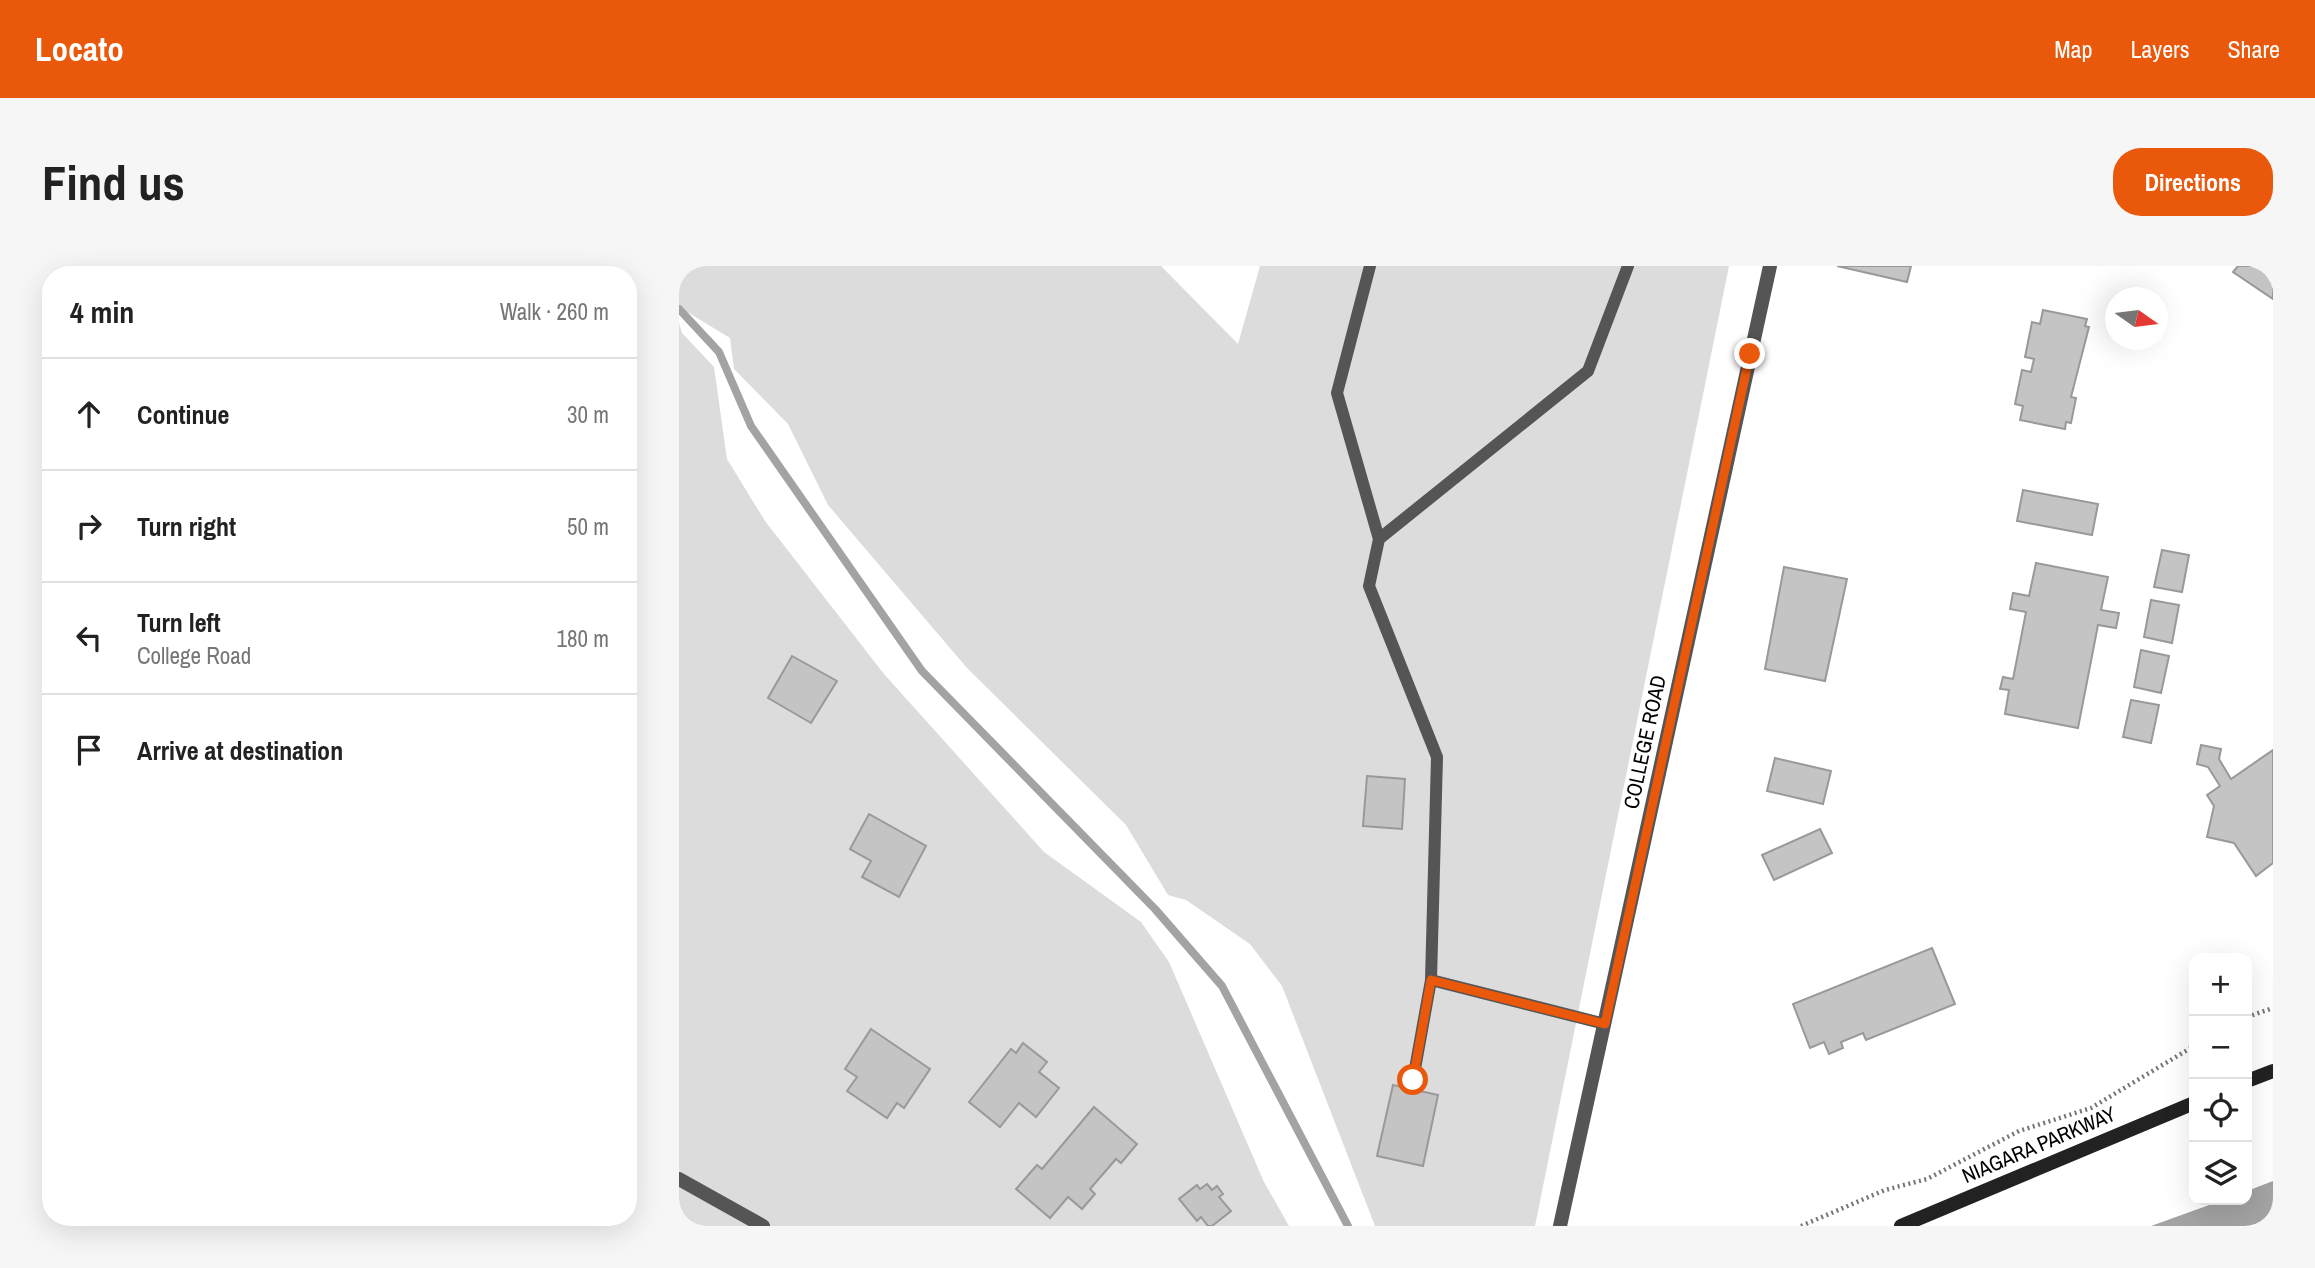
<!DOCTYPE html>
<html lang="en">
<head>
<meta charset="utf-8">
<style>
	:root { --surface:#fff; --page:#f6f6f6; --text:#222; --muted:#767676; --line:#e0e0e0; --accent:#ea580c }
	body { margin:0; font-family:"Archivo Narrow",sans-serif; background:var(--page); color:var(--text) }
	.controls { position:absolute; right:21px; bottom:21px; display:grid; overflow:hidden; border-radius:14px; box-shadow:0 7px 28px #0002 }
	.controls button { width:63px; height:63px; display:grid; place-items:center; padding:0; border:0; border-bottom:2px solid var(--line); background:var(--surface); color:var(--text); font:35px sans-serif }
	.compass { position:absolute; left:1426px; top:21px; width:63px; height:63px; border-radius:50%; background:var(--surface); box-shadow:0 7px 28px #0002; rotate:104deg }
	.stop { position:absolute; width:21px; height:21px; margin:-16px; border:5px solid #ea580c; border-radius:50%; background:#fff }
	.stop.end { background:#ea580c; border-color:#fff; box-shadow:0 2px 7px #0008 }
	.list { margin:0; padding:0; list-style:none }
	h2 { display:flex; justify-content:space-between; align-items:center; height:91px; margin:0; padding:0 28px; font-size:30px }
	h2 small { font-size:23px; font-weight:400; color:var(--muted) }
	.list li { display:grid; grid-template-columns:46px 1fr auto; gap:21px; align-items:center; box-sizing:border-box; height:112px; padding:0 28px; border-top:2px solid var(--line) }
	.list b { display:block; font-size:26px; white-space:nowrap }
	.list p { margin:0; font-size:23px; white-space:nowrap; color:var(--muted) }
	.list em { font-size:23px; font-style:normal; color:var(--muted) }
	.icon { flex:none; width:38px; height:38px; fill:none; stroke:currentColor; stroke-width:2; stroke-linecap:round; stroke-linejoin:round }
	.map { position:relative; flex:none; width:1594px; height:960px; overflow:hidden; border-radius:28px }
	header { display:flex; align-items:center; gap:42px; box-sizing:border-box; height:98px; padding:0 35px; background:var(--accent); color:#fff }
	header strong { font-size:33px }
	nav { display:flex; gap:38px; margin-inline-start:auto; font-size:24px }
	.intro { display:flex; align-items:center; justify-content:space-between; box-sizing:border-box; height:168px; padding:0 42px }
	h1 { margin:0; font-size:49px }
	.button { padding:18px 32px; border-radius:28px; background:var(--accent); color:#fff; font-size:24px; font-weight:700 }
	main { display:flex; gap:42px; padding:0 42px }
	aside { flex:1; background:var(--surface); border-radius:28px; box-shadow:0 7px 28px #0002 }
	.map>svg:first-child { display:block }
	.green { fill:#dcdcdc }
	.water { fill:#a3a3a3 }
	.lines { fill:none; stroke-linecap:round; stroke-linejoin:round }
	.stream { stroke:#a3a3a3; stroke-width:8 }
	.building { fill:#c4c4c4; stroke:#999; stroke-width:2 }
	.path { stroke:#777; stroke-width:4.5; stroke-dasharray:2 3.5; stroke-linecap:butt }
	.lane { stroke:#555; stroke-width:12 }
	.street { stroke:#555; stroke-width:14 }
	.secondary { stroke:#222; stroke-width:14 }
	.route { stroke:#ea580c; stroke-width:9 }
	.labels { text-anchor:middle; stroke-width:5; stroke-linejoin:round; paint-order:stroke }
	.street-label { font-size:21px; fill:#000; stroke:#fff }
</style>
</head>
<body>
<header>
<strong>Locato</strong>
<nav><a>Map</a><a>Layers</a><a>Share</a></nav>
</header>
<div class="intro"><h1>Find us</h1><a class="button">Directions</a></div>
<main>
<aside>
<h2>4 min<small>Walk · 260 m</small></h2>
<ul class="list">
<li><svg class="icon" aria-label="ahead" viewBox="0 0 24 24"><path d="M12 20V5M6 11l6-6 6 6"/></svg><div><b>Continue</b></div><em>30 m</em></li>
<li><svg class="icon" aria-label="right" viewBox="0 0 24 24"><path d="M7 20v-9h11M14 6l5 5-5 5"/></svg><div><b>Turn right</b></div><em>50 m</em></li>
<li><svg class="icon" aria-label="left" viewBox="0 0 24 24"><path d="M17 20v-9H6M10 6l-5 5 5 5"/></svg><div><b>Turn left</b><p>College Road</p></div><em>180 m</em></li>
<li><svg class="icon" aria-label="arrive" viewBox="0 0 24 24"><path d="M6 21V4h12l-3 4 3 4H6"/></svg><div><b>Arrive at destination</b></div></li>
</ul>
</aside>
<div class="map">
<svg width="1594" height="960" viewBox="0 0 1594 960">
	<rect width="100%" height="100%" fill="#fff"/>
	<g class="green">
		<polygon points="0,0 482,0 559,78 581,0 1050,0 856,960 696,960 603,720 571,678 507,634 489,629 447,559 288,402 149,239 109,158 55,103 51,72 0,41"/>
		<polygon points="0,57 3,67 35,101 48,193 86,255 205,408 365,586 462,656 490,696 585,916 610,960 0,960"/>
	</g>
	<polygon class="water" points="1594,915 1594,960 1472,960 1544,934 1568,934 1568,925"/>
	<g class="lines">
		<polyline class="stream" points="0,43 40,86 72,160 243,405 476,643 543,720 669,960"/>
	</g>
	<g class="building">
		<polygon points="1158,0 1232,0 1228,16"/>
		<polygon points="1559,0 1594,0 1594,33 1554,6"/>
		<polygon points="1364,44 1408,53 1406,60 1410,61 1392,131 1397,132 1392,157 1387,156 1386,163 1341,154 1344,140 1336,138 1343,104 1352,106 1355,93 1346,91 1353,56 1361,58"/>
		<polygon points="1344,224 1419,238 1413,269 1338,255"/>
		<polygon points="1483,284 1510,289 1503,326 1475,321"/>
		<polygon points="1357,297 1429,311 1422,344 1440,347 1437,362 1419,359 1399,462 1326,448 1330,424 1321,423 1324,411 1334,413 1347,346 1331,343 1334,327 1350,330"/>
		<polygon points="1105,301 1168,313 1146,415 1086,403"/>
		<polygon points="1472,334 1500,339 1493,377 1465,371"/>
		<polygon points="1462,384 1490,390 1482,427 1455,421"/>
		<polygon points="113,390 158,415 132,457 89,432"/>
		<polygon points="1452,434 1480,439 1472,477 1444,471"/>
		<polygon points="1522,479 1542,483 1540,493 1552,513 1594,484 1594,597 1577,610 1555,577 1528,571 1535,540 1528,529 1541,520 1529,501 1518,498"/>
		<polygon points="1096,492 1152,505 1144,538 1088,525"/>
		<polygon points="688,510 726,513 723,563 684,560"/>
		<polygon points="190,548 247,580 220,631 183,611 192,595 171,583"/>
		<polygon points="1141,563 1153,587 1095,614 1083,589"/>
		<polygon points="1253,682 1276,738 1187,774 1184,767 1162,776 1164,782 1150,788 1145,776 1131,782 1114,738"/>
		<polygon points="192,763 251,803 225,842 218,837 208,852 168,825 178,811 166,803"/>
		<polygon points="344,777 368,796 360,806 380,822 357,851 340,837 321,861 290,836 332,783 337,787"/>
		<polygon points="714,819 759,829 744,900 698,890"/>
		<polygon points="415,841 458,878 442,897 437,893 411,923 416,928 403,943 389,931 371,952 337,923 358,899 363,903"/>
		<polygon points="528,918 533,924 538,920 544,928 540,931 552,945 533,960 529,960 522,951 518,955 500,933 518,919 521,923"/>
	</g>
	<g class="lines">
		<g class="path">
			<polyline points="1568,751 1594,742"/>
			<polyline points="1122,960 1206,924 1248,913 1340,865 1412,842 1515,780"/>
		</g>
		<g class="lane">
			<polyline points="691,0 658,127 700,273"/>
			<polyline points="926,758 752,714 758,491 690,320 700,273 909,105 949,0"/>
			<polyline points="734,814 752,714"/>
		</g>
		<g class="street">
			<polyline points="0,913 84,960"/>
			<polyline points="881,960 1091,0"/>
		</g>
		<g class="secondary">
			<polyline points="1568,815 1594,805"/>
			<polyline points="1222,960 1515,837"/>
		</g>
	</g>
	<g class="lines">
		<polyline class="route" points="734,814 752,714 926,758 1071,88"/>
	</g>
	<g class="labels">
		<g class="street-label">
			<text transform="translate(966 476) rotate(-78)" y="7">COLLEGE ROAD</text>
			<text transform="translate(1360 879) rotate(-23)" y="7">NIAGARA PARKWAY</text>
		</g>
	</g>
</svg>
<div class="controls">
<button>+</button>
<button>−</button>
<button><svg class="icon" aria-label="locate" viewBox="0 0 24 24"><circle cx="12" cy="12" r="6"/><path d="M12 2v4M12 18v4M2 12h4M18 12h4"/></svg></button>
<button><svg class="icon" aria-label="layers" viewBox="0 0 24 24"><path d="M12 4l9 5-9 5-9-5zM3 14l9 5 9-5"/></svg></button>
</div>
<svg class="compass" viewBox="-18 -18 36 36"><path d="M0-13l5 13h-10z" fill="#e53935"/><path d="M0 13l5-13h-10z" fill="#767676"/></svg>
<div class="stop" style="left:734px;top:814px"></div>
<div class="stop end" style="left:1071px;top:88px"></div>
</div>
</main>
</body>
</html>
